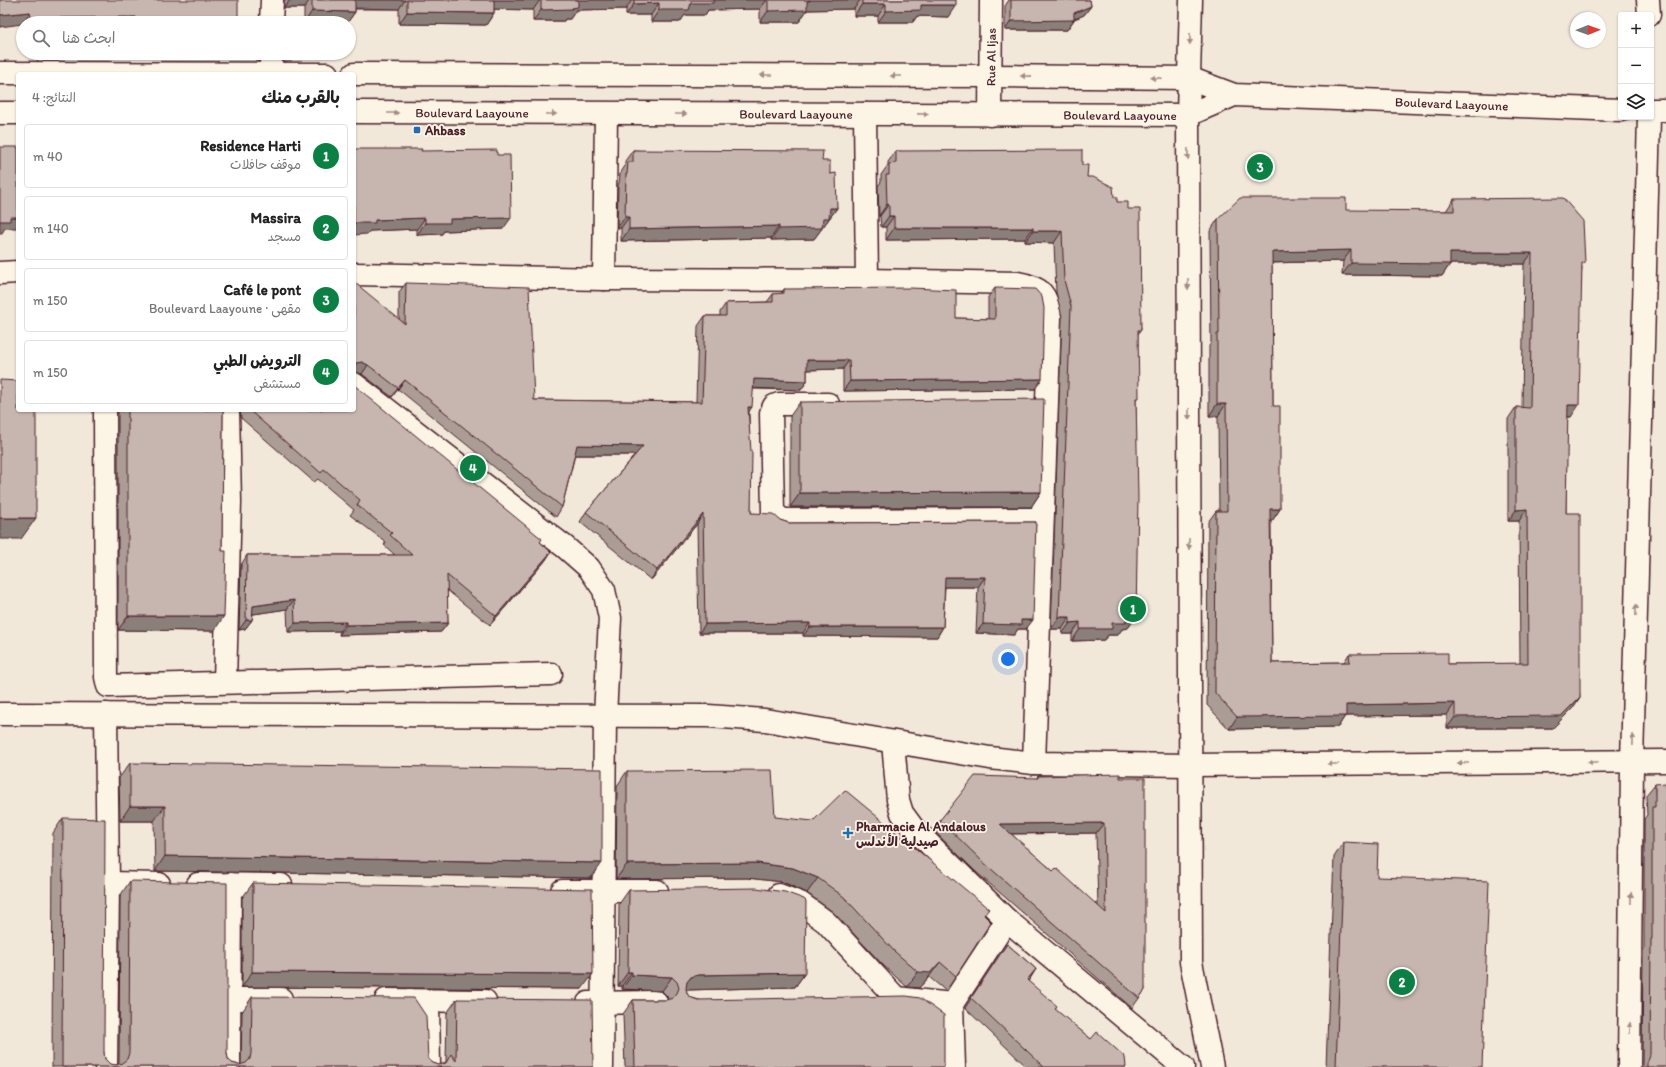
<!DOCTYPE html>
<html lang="ar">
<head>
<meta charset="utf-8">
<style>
	:root { --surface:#fff; --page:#f2f2f2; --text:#222; --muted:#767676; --line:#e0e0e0; --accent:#0b8043 }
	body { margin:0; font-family:Itim,"Playpen Sans Arabic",sans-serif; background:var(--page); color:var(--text); direction:rtl }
	.controls { position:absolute; right:12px; top:12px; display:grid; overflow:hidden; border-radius:4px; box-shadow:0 1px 3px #0004 }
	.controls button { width:36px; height:36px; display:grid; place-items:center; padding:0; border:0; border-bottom:1px solid var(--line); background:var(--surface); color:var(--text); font:20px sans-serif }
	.compass { position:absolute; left:1570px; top:12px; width:36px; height:36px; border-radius:50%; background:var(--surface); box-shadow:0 1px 3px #0004; rotate:89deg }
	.you { position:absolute; left:1008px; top:659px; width:14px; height:14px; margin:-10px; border:3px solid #fff; border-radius:50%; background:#1a73e8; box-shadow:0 0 0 6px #1a73e833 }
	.badge { display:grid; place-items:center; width:26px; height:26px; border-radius:50%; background:var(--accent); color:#fff; font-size:13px; font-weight:700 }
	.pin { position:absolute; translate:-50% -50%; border:2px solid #fff; box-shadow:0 1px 4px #0006 }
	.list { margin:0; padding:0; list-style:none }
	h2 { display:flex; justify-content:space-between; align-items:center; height:52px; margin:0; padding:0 16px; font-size:17px }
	h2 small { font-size:13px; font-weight:400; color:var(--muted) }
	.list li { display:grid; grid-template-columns:26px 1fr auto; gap:12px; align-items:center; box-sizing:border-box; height:64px; margin:0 8px 8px; padding:0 8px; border:1px solid var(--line); border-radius:4px }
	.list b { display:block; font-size:15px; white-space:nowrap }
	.list p { margin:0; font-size:13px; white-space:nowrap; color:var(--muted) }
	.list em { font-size:13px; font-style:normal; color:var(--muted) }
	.icon { flex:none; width:22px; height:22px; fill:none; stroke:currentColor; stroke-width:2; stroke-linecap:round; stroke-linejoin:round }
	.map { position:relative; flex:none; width:1666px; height:1067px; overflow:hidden; direction:ltr }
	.search { position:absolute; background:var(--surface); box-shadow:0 1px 3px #0004; left:16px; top:16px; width:340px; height:44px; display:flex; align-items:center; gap:10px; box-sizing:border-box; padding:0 14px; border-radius:22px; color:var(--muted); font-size:15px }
	.panel { position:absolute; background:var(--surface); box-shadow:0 1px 3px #0004; left:16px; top:72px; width:340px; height:340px; border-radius:4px; direction:rtl }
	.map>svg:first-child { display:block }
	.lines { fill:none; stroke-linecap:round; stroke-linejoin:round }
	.minor-casing { stroke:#4a1f2b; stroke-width:25 }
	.minor { stroke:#fcf5e5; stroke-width:22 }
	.wall { fill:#ab9d96; stroke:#4a1f2b; fill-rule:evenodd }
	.shaded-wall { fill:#8b7f7a; stroke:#4a1f2b }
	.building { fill:#c7b6af; stroke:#4a1f2b; fill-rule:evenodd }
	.oneway { fill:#a38a88 }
	.poi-dot { fill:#1f6fb2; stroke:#fcf5e5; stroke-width:1.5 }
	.labels { text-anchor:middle; stroke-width:3.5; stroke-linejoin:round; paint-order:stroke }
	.street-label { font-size:13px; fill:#4a1f2b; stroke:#fcf5e5 }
	.poi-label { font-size:13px; font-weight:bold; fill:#4a1f2b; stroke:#fcf5e5; text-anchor:start }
</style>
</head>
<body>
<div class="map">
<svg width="1666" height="1067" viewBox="0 0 1666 1067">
	<rect width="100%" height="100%" fill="#f1e8da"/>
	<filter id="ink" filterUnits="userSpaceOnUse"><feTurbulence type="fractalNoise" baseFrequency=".025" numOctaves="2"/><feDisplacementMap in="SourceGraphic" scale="8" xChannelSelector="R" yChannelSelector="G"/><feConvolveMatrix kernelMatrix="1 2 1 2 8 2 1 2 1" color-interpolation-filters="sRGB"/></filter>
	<g filter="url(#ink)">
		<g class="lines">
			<defs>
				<g id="minor">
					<polyline points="1191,0 1188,115 1191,962 1212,1067"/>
					<polyline points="1648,0 1649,15"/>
					<polyline points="271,23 272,0"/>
					<polyline points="0,73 327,74"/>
					<polyline points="271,74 271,53"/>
					<path id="s1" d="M354,74L990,76L1189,78L1234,95L1621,110"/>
					<polyline points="1651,110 1666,110"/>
					<path id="s2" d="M354,112L1188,115L1234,95"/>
					<polyline points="0,113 18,113"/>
					<polyline points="865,114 867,280"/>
					<path id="s3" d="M990,115L991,0"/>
					<polyline points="0,273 18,272"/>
					<path d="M354,274L604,279L867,280L1018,283C1041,287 1047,294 1050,317L1034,763"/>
					<polyline points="604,279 606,114"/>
					<polyline points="354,384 565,547 589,568 604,590 610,618 605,716 602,1067"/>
					<polyline points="828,404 779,404 774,406 771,413 773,512 782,520 1042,519"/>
					<polyline points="105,410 106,677 108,686 551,674"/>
					<polyline points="225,681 230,502 228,410"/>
					<polyline points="0,714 708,716 765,720 990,758 1034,763 1190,765 1666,761"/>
					<polyline points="893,742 898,800 902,813 913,828 1007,920 1183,1067"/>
					<polyline points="108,883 159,884"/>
					<polyline points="198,884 281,885"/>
					<polyline points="562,891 657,891"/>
					<polyline points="779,895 800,903 826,922 896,998 952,1004"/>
					<polyline points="229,999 281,999"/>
					<polyline points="386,1000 485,1001"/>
					<polyline points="428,1001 429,1067"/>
					<polyline points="588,1003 656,1002"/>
					<polyline points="106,1067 108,883 106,714"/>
					<polyline points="229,1067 230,884"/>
					<polyline points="954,1067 952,1004 1007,920"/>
					<polyline points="1629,1067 1632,762 1649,117"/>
				</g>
			</defs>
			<use href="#minor" class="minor-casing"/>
			<use href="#minor" class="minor"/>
		</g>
		<g class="wall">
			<polygon points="0,0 238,19 235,23 23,23 23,31 22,31 22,24"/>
			<polygon points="284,0 956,0 948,17 917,16 913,22 878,22 878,16 854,16 854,9 807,10 799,22 760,22 760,9 708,10 705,15 685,15 680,22 651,22 651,15 626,15 626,9 576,10 570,19 565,19 564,21 533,21 533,10 494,9 494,13 486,25 399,24 399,9 355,9 355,12 347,23 304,23 304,8 284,8"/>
			<polygon points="1009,0 1090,0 1091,6 1084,15 1074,19 1067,30 1005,30 1005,6"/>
			<polygon points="633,150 822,161 830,174 837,208 814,239 771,240 771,238 621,241 621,228 617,228 618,185 619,183 620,174 625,166 625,161"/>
			<polygon points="421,151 503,229 444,231 442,234 417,235 417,229 370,231 367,234"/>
			<polygon points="896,151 1082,165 1087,177 1114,197 1117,202 1128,209 1141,330 1138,334 1136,402 1136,617 1128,628 1122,629 1118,635 1108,635 1104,640 1072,641 1072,634 1062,634 1062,629 1051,629 1062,317 1056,292 1054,243 1025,242 1025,239 886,240 886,227 881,227 880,216 879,216 878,186 881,182 881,175 888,165 888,162"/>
			<path d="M1454,199L1582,267L1571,417H1567L1566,513L1580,697L1572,709L1553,728H1447V715L1345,716L1338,727L1229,729L1207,705L1208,522L1216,511H1219L1218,416H1209V346L1211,343L1210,231L1218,219L1446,211ZM1343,261L1342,275L1442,276L1450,264H1524L1522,408L1516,407L1508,419V521H1519L1520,664H1448L1349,654L1344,662L1272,663L1271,521H1272L1280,509L1273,406L1272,263Z"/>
			<polygon points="406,283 534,400 696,402 698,326 705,316 720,316 720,312 726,303 767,302 773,294 781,294 784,289 956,318 988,319 988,297 995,288 1035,389 843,391 843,369 807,370 807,381 801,390 753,389 749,412 751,513 780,520 789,523 1036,522 1026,629 1018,629 1014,635 976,633 978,587 945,587 943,627 937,637 803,636 803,633 699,633 697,524 651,580 580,522 586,512 635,455 575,455 562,507 556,517 398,389 392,397 362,374 355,372 399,319 399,292"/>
			<polygon points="800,402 1041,492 1031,507 790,507 790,416"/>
			<polygon points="118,410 223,410 222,551 214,631 118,630"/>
			<polygon points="240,410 354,410 540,542 551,552 545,561 490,625 447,590 448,623 441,632 339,635 340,631 288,632 287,609 253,614 252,620 245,629 239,630 241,565 247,555 395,555 384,545 386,542 350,515 354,510 318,479 314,482 241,418"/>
			<polygon points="130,763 591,878 155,871 154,821 120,821 119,778"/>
			<polygon points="627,771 775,817 984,916 956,976 946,991 929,977 919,988 907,987 884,966 833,912 807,893 783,882 747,878 616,879 617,786"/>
			<path d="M1038,776L1120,778L1145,990L1132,1008L975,871L933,830L940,820L1037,778ZM1096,833L1098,906L1053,871L1011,834Z"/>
			<polygon points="1655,784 1666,1067 1642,1067 1643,951 1644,949 1644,819 1647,815 1646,795"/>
			<polygon points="63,818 104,1053 105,1059 110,1064 116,1065 119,1064 120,896 130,881 227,1053 228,1059 232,1063 239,1065 241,1064 242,1012 252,997 428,1059 433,1063 439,1065 444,1064 446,1061 447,1013 457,999 593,1067 52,1067 53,833"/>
			<polygon points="1344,842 1377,877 1482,1067 1326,1067 1334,857"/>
			<polygon points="253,883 582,989 242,987 242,898"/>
			<polygon points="629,890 805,973 795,987 686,990 687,994 692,998 944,1067 625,1067 623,1014 633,1000 668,1000 667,996 662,991 622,989 622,986 618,986 619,904"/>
			<polygon points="1007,944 1036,969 1028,981 1055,1010 1126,1067 1027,1067 965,1008"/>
		</g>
		<g class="shaded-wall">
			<polygon points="290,0 310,0 304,8 284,8"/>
			<polygon points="353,0 405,0 399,9 347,8"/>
			<polygon points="492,0 540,0 533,10 486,9"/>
			<polygon points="577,0 632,0 626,9 576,10 570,19 565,19 564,21 533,21 541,10"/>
			<polygon points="713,0 767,0 760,9 708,10 705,15 685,15 680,22 651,22 659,10 691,3"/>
			<polygon points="809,0 860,0 854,9 807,10 799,22 760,22 768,11 807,1"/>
			<polygon points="659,3 651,15 626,15 634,4"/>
			<polygon points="862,4 886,4 878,16 854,16"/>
			<polygon points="921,5 956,5 948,17 917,16 913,22 878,22 886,11"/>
			<polygon points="1091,6 1084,15 1072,20 1074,20 1067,30 1005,30 1011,21 1074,13"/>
			<polygon points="312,11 355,12 347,23 304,23"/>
			<polygon points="30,12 22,24 0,27 0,15"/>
			<polygon points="407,12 494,13 486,25 399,24"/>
			<polygon points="136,17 132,23 27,23 31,18"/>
			<polygon points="136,19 238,19 235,23 133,23"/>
			<polygon points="887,204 889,204 880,216 879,216"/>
			<polygon points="830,208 837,208 814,239 771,240 779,229"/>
			<polygon points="889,216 894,216 886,227 881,227"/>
			<polygon points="10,217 18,217 18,228 5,228 2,233 0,233 0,221"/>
			<polygon points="625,217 629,217 621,228 617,228"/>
			<polygon points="425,218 417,229 370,231 367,234 354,235 354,223 375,220"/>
			<polygon points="511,218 503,229 444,231 442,234 417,235 425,223 450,219"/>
			<polygon points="779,226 771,238 621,241 629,229"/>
			<polygon points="894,228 1033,228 1025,239 886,240"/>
			<polygon points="1033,231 1062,231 1054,243 1025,242"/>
			<polygon points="1351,250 1343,261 1264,263 1272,252"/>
			<polygon points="1450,253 1532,253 1524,264 1450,264 1442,276 1342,275 1351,263"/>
			<polygon points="807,360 849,360 843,369 801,370"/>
			<polygon points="362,362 368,365 362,374 355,372 354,372 354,364 356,363"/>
			<polygon points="754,379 807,381 801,390 747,388"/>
			<polygon points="1042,379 1035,389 843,391 850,381"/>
			<polygon points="405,380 398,389 392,397 398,388"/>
			<polygon points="1217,404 1226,404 1218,416 1209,416"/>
			<polygon points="1568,405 1579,405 1571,417 1560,416"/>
			<polygon points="748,407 752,407 746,416"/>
			<polygon points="577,445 643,446 636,455 570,455"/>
			<polygon points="1041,492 1031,507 790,507 800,493"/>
			<polygon points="1270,509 1280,509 1272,521 1262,521"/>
			<polygon points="1527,509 1519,521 1508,521 1516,510"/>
			<polygon points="703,514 697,524 651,580 657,570"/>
			<polygon points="0,518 36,518 21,539 0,539"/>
			<polygon points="551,552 545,561 490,625 496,616"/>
			<polygon points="945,577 985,577 978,587 938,587"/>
			<polygon points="294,600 287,609 247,615 253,606"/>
			<polygon points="128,616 224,616 214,631 118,630"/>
			<polygon points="1059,617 1070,617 1062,629 1051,629"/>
			<polygon points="1126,617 1136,617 1128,628 1122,629 1118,635 1108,635 1104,640 1072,641 1080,629"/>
			<polygon points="246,620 252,620 245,629 239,630"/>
			<polygon points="1021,620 1033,620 1026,629 1018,629 1014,635 976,633 983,624"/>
			<polygon points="346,622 340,631 288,632 295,623"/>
			<polygon points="1080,622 1072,634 1062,634 1070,623"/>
			<polygon points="448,623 441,632 339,635 346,625"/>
			<polygon points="810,623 803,633 699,633 705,624"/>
			<polygon points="810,627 943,627 937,637 803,636"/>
			<polygon points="1580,697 1572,709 1553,728 1447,728 1455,717"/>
			<polygon points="1455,703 1447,715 1345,716 1338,727 1229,729 1237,717 1346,705"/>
			<polygon points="130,806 165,806 154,821 120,821"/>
			<polygon points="1104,823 1096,833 992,834 1000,824"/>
			<polygon points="165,856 602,863 591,878 155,871"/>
			<polygon points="757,863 793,868 818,878 807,893 783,882 747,878 616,879 627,864"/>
			<polygon points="940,962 929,977 919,988 907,987 918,972"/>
			<polygon points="1036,969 1030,979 1020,990 1027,980"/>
			<polygon points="252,972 593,974 582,989 242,987"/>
			<polygon points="628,972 632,972 622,986 618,986"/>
			<polygon points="805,973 795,987 687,990 681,992 687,982 691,977 698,975"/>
			<polygon points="632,975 672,977 662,991 622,989"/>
		</g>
		<g class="building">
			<polygon points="0,0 238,0 238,19 136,19 136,17 31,18 30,12 0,15"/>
			<polygon points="312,0 355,0 355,12 312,11"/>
			<polygon points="407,0 494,0 494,13 407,12"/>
			<polygon points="541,0 578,0 578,7 572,8 572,9 541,10"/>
			<polygon points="634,0 714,0 713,3 691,3 689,10 659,10 659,3 634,4"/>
			<polygon points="768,0 810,0 810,1 807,1 807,10 768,11"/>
			<polygon points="862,0 956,0 956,5 921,5 921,10 886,11 886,4 862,4"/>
			<polygon points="1011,0 1090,0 1091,6 1074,13 1074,20 1011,21"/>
			<polygon points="0,147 18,147 18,217 10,217 10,221 0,221"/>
			<polygon points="354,149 422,149 421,151 497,150 497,155 510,155 511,218 450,219 450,223 425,223 425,218 375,220 375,223 354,223"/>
			<polygon points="633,150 823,151 822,161 830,161 830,174 836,173 837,208 830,208 829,218 823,218 822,228 779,229 779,226 629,229 629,217 625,217 626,174 627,174 628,162 633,162"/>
			<polygon points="1082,150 1082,165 1088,165 1087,177 1093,177 1113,187 1114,197 1117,197 1117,202 1128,202 1128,209 1140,209 1141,330 1138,330 1139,398 1136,398 1138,497 1136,617 1126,617 1126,623 1112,623 1112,629 1080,629 1080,622 1070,623 1070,617 1059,617 1071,306 1064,280 1062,231 1033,231 1033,228 894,228 894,216 889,216 889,204 887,204 886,175 889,175 889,164 896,163 896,151"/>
			<path d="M1240,198H1346V210L1454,211V199L1563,198L1583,221L1585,263H1582L1579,405H1568L1566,513H1580V697L1561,716L1455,717V703L1346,705V716L1237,717L1215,693L1216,511H1227L1226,404H1217V334H1219L1218,219ZM1351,250V263L1450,264V253H1532L1530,408L1516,407V510L1527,509L1528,663L1448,664V653L1349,654L1350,662L1272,663L1270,509H1280V406H1273L1272,252Z"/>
			<polygon points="354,282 405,324 406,283 529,287 534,400 702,402 705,316 726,316 726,303 773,302 773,294 784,293 784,289 910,288 956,290 956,318 995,319 995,288 1035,289 1042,297 1044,308 1042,379 850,381 849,360 807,360 807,381 754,379 752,407 748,407 751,452 752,452 751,513 773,514 780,520 789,523 1036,522 1033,620 1021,620 1021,625 983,624 985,577 945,577 943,627 810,627 810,623 705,624 703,514 657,570 586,512 643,446 577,445 562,507 405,380 398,388 368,365 362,362 356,363 354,364"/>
			<polygon points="0,380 18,381 18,410 36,410 36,518 0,518"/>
			<polygon points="354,385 542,539 540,542 551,552 496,616 447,575 448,623 346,625 346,622 295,623 294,600 253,606 252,620 246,620 247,555 412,555 390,535 392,533 357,505 360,500 324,469 321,473 249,410 354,410"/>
			<polygon points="1044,399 1041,492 800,493 800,402"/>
			<polygon points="128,410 223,410 222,551 226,551 224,616 128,616"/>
			<polygon points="130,763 602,769 602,863 165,856 165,806 130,806"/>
			<polygon points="772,770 775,817 813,821 845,790 989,909 984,915 991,922 956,976 940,962 930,973 918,972 894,951 844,897 818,878 793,868 757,863 627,864 627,771"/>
			<path d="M1120,774V778H1145V990L1139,998L982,861L940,820L975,776L1038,778V776ZM1104,823L1106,913L1056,868L1053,871L1000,824Z"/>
			<polygon points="1666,783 1666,1067 1647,1067 1647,1062 1650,1055 1651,939 1652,939 1652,807 1655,807 1655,784"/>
			<polygon points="63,818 105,819 104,1053 105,1059 110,1064 116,1065 122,1063 127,1059 129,1053 130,881 227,883 227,1053 228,1059 232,1063 239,1065 246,1063 250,1059 251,1053 252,997 414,998 426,1016 428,1059 433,1063 439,1065 446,1063 451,1054 456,1061 457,999 592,1000 593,1067 62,1067"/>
			<polygon points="1344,842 1378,844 1377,877 1489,881 1482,1067 1336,1067"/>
			<polygon points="253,883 592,889 593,974 252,972"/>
			<polygon points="756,888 785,892 804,899 806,901 805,973 698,975 691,977 687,982 686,988 687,994 692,998 698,1000 906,996 920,998 944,1015 944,1067 635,1067 633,1000 666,1000 673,998 677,993 679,988 677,982 672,977 632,975 632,972 628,972 629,890"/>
			<polygon points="1007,944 1036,969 1027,980 1057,1006 1055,1009 1091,1039 1097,1032 1125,1057 1126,1067 1044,1067 971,998"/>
		</g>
		<defs><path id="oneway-solid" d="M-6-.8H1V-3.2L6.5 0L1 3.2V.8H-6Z"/></defs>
		<g class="oneway">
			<use href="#oneway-solid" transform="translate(1190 39) rotate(91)"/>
			<use href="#oneway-solid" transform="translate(766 75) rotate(-180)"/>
			<use href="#oneway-solid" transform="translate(896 76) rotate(-180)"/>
			<use href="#oneway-solid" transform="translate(1026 76) rotate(-179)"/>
			<use href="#oneway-solid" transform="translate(1156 78) rotate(-179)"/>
			<use href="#oneway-solid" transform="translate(393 113)"/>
			<use href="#oneway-solid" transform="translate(551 114)"/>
			<use href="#oneway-solid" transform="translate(681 114)"/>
			<use href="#oneway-solid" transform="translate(923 114) rotate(1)"/>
			<use href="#oneway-solid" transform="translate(1188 154) rotate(90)"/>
			<use href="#oneway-solid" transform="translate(1188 284) rotate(90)"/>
			<use href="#oneway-solid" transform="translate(1189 414) rotate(90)"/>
			<use href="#oneway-solid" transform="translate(1189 544) rotate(90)"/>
			<use href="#oneway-solid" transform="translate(1636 610) rotate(-89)"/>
			<use href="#oneway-solid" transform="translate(1633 740) rotate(-89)"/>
			<use href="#oneway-solid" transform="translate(1593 762) rotate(180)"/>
			<use href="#oneway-solid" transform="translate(1463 763) rotate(180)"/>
			<use href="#oneway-solid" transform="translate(1333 764) rotate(180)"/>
			<use href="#oneway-solid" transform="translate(1631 898) rotate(-89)"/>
			<use href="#oneway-solid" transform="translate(1630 1028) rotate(-90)"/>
		</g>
	</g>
	<g class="poi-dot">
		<rect x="413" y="126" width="8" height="8" rx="2"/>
		<path d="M846 827h4v4h4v4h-4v4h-4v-4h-4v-4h4z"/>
	</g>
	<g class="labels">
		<g class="street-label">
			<text dy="5" stroke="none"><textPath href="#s3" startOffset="58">Rue Al Ijas</textPath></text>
			<text dy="5" stroke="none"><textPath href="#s1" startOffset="1101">Boulevard Laayoune</textPath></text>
			<text dy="5" stroke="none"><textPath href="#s2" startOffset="118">Boulevard Laayoune</textPath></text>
			<text dy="5" stroke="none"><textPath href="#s2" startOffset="442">Boulevard Laayoune</textPath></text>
			<text dy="5" stroke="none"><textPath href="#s2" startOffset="766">Boulevard Laayoune</textPath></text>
		</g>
		<g class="poi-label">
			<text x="425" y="135">Ahbass</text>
			<text x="856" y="831">Pharmacie Al Andalous<tspan x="856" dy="15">صيدلية الأندلس</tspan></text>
		</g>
	</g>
</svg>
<div class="controls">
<button>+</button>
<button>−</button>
<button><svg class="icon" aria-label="layers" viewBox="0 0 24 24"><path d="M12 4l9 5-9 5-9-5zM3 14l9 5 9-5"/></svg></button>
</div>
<svg class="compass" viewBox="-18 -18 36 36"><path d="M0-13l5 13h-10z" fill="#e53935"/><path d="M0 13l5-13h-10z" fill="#767676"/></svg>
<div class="you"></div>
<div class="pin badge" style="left:1133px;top:609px">1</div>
<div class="pin badge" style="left:1402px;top:982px">2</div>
<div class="pin badge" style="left:1260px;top:167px">3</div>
<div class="pin badge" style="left:473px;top:468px">4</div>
<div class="search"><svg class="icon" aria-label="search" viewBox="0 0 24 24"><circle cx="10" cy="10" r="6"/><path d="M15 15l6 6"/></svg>ابحث هنا</div>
<section class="panel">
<h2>بالقرب منك<small>النتائج: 4</small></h2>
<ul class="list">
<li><span class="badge">1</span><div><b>Residence Harti</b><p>موقف حافلات</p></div><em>40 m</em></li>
<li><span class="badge">2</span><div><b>Massira</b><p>مسجد</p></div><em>140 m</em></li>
<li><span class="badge">3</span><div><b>Café le pont</b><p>مقهى · Boulevard Laayoune</p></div><em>150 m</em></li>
<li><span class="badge">4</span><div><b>الترويض الطبي</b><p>مستشفى</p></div><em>150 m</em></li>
</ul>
</section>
</div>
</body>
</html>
